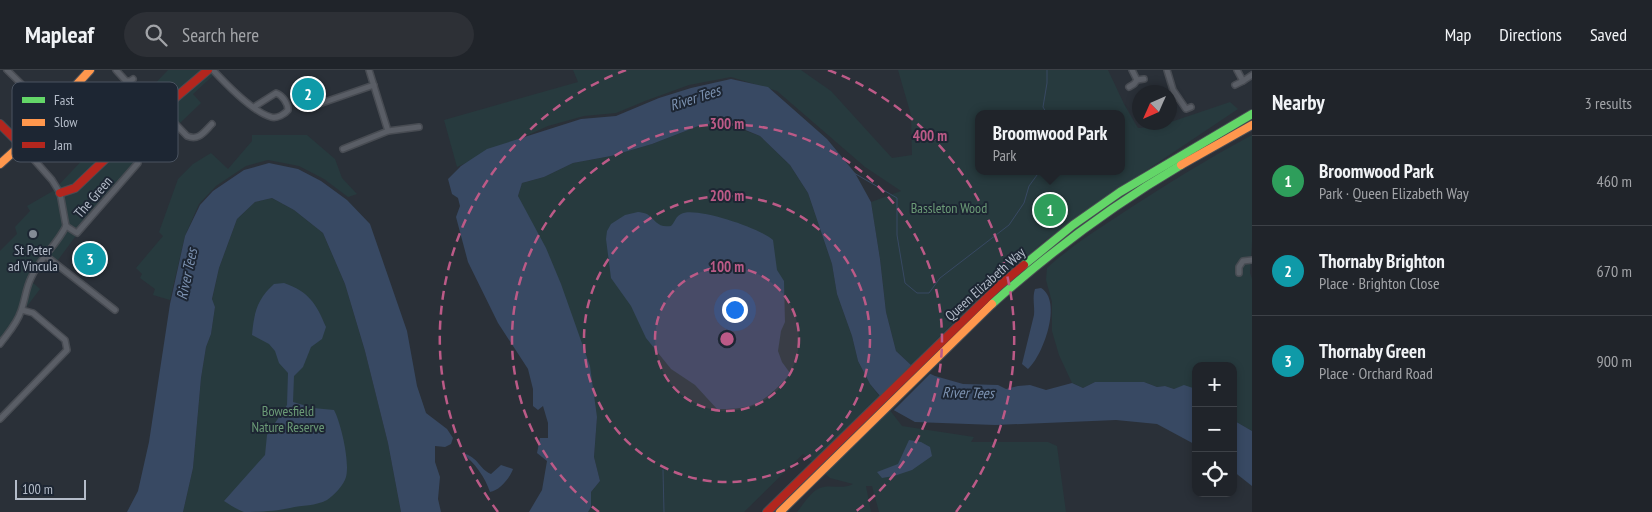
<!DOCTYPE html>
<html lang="en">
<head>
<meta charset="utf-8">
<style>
	:root { --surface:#20242a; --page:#2d3036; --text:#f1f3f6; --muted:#a2a4a8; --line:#3d4147; --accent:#848b96 }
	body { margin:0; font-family:"PT Sans Narrow",sans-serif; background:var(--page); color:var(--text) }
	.controls { position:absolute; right:15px; bottom:15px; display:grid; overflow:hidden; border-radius:10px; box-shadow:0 2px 8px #0003 }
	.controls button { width:45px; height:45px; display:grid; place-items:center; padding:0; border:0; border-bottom:1px solid var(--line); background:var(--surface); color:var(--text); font:25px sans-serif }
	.compass { position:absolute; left:1132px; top:15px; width:45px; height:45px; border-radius:50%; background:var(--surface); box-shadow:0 2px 8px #0003; rotate:225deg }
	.scale { position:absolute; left:15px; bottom:12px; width:71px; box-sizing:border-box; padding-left:5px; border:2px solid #b4bcc9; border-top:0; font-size:14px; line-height:18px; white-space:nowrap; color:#b4bcc9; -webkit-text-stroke:4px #1d2633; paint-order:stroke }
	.you { position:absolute; left:734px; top:239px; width:18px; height:18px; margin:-12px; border:4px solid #fff; border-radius:50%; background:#1a73e8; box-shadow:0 0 0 8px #1a73e833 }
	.badge { display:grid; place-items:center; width:32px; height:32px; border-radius:50%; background:var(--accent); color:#fff; font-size:16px; font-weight:700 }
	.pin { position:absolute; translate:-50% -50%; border:2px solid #fff; box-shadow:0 1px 5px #0006 }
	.popup { position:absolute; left:975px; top:40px; width:150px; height:65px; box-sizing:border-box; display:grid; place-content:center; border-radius:10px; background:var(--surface); filter:drop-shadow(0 1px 4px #0005); font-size:16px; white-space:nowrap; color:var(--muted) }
	.popup b { font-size:19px; color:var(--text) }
	.popup::after { content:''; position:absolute; left:50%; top:100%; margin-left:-10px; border:10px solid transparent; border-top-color:var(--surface) }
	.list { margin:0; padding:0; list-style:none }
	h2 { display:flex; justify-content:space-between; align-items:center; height:65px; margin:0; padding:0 20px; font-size:21px }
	h2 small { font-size:16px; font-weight:400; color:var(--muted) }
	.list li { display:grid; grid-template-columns:32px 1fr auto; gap:15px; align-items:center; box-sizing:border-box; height:90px; padding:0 20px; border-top:1px solid var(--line) }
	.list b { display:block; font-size:19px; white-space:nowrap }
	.list p { margin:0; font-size:16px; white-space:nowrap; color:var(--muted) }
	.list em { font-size:16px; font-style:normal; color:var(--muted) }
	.icon { flex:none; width:28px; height:28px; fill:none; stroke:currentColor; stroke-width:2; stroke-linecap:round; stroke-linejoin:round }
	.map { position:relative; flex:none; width:1252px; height:442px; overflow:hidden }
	header { display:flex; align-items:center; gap:30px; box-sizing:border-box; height:70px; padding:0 25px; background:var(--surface); border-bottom:1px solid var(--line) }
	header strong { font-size:24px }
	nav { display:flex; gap:28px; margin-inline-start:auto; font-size:18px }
	.search { width:350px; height:45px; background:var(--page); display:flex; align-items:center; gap:12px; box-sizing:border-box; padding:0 18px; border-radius:28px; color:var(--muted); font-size:19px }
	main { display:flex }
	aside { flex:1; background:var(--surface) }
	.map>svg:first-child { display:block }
	.green { fill:#273a3e; fill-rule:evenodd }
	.water { fill:#384963 }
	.pier { fill:#2a3038 }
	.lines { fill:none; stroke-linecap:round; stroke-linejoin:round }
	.stream { stroke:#384963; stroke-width:1 }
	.street-casing { stroke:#484c53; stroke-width:8 }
	.fast-casing { stroke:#484c53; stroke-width:10 }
	.slow-casing { stroke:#484c53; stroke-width:10 }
	.jam-casing { stroke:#484c53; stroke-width:10 }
	.street { stroke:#5a5e66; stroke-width:5 }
	.fast { stroke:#63d668; stroke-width:8 }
	.slow { stroke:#ff974d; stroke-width:8 }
	.jam { stroke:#b3261e; stroke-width:8 }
	.ring { fill:none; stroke:#bc5a87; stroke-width:2.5; stroke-dasharray:9 6 }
	.poi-dot { fill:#848b96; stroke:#1d2633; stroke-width:2 }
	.labels { text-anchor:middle; stroke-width:4; stroke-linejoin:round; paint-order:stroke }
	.street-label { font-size:14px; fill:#b4bcc9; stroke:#1d2633 }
	.park-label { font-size:14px; fill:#6b9a76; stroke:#1d2633 }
	.poi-label { font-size:14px; fill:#b4bcc9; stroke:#1d2633 }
	.water-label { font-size:15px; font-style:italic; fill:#7c92b1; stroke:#1d2633 }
	.key { fill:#1d2633; stroke:#4a5360; stroke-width:1 }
	.key-label { font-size:14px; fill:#b4bcc9 }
	.centre { fill:#bc5a87; stroke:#1d2633; stroke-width:2.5 }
	.ring-label { font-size:15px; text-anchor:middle; font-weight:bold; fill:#bc5a87; stroke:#1d2633; stroke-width:4; stroke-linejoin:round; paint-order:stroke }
</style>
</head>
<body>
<header>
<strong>Mapleaf</strong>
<div class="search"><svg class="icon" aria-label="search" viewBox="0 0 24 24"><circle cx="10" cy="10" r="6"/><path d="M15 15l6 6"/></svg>Search here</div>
<nav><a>Map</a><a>Directions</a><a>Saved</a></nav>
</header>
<main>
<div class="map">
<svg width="1252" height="442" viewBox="0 0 1252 442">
	<rect width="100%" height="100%" fill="#2a3038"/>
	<g class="green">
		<polygon points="168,0 219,0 193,24 201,33 161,71 152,64 135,83 142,90 78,163 55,194 46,188 31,211 40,219 0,272 0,181 17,164 15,157 30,141 27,136 53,121"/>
		<path d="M573,0H801L831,21L892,88L912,85L911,45L898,0H1108L1124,34L1138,58L1156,57L1230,32L1238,39L1144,102L1046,170L1001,208L947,259L911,295L896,281L886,242L880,189L871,132L901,121L865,97L777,21L731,7L689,15L645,31L616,43L584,46L548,56L457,97L444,50L578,12ZM979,44H1121V101H979Z"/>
		<path d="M721,52L760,66L790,95L808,123L832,194L837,224L852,266L858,291L870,314L902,356L974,367L971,372H1048L1057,376L1066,442H879L872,416H866L871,442H797C803,435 811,421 820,418C831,414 842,420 853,414L830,408L803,384L744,442H583L591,422L600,411L594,387L597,347L518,126L522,113L544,107L573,93L611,86L652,74L701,55Z"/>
		<polygon points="252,65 307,65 335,89 342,108 357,124 348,127 324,109 299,96 268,90 246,96 216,116 199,134 185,166 170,230 153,225 155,219 140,208 142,204 136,198 163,166 159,162 178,109 193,94 211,83 228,99 252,71"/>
		<path d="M1252,65V172L1250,203L1252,209V361L1233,350V296H1196V322L1193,318L1174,319L1165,316L1157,317L1144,312H1095L1083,318L1072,313L1059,285L1052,261V232L1046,210L1047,198C1070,177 1095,161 1121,144C1164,116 1207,89 1252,65Z"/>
		<polygon points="272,128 294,140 323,163 345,214 365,281 388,373 401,442 183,442 193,398 201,308 206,277 211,264 215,237 212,230 219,198 237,149 255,132"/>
	</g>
	<g class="water">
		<polygon points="731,9 768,17 827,69 855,103 871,132 880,189 886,242 896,281 911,295 935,306 963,314 998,315 1006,319 1018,316 1030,315 1046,320 1072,313 1083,318 1095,312 1144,312 1157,317 1165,316 1174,319 1184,315 1193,318 1196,322 1196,375 1157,354 1116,350 995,355 915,352 890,338 870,314 858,291 852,266 837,224 832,194 808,123 790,95 760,66 743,59 721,52 701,55 652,74 611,86 573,93 544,107 522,113 518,126 546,178 561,214 590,296 597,347 594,387 600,411 591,422 591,437 588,442 529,442 542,420 547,391 537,383 540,368 548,368 548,353 543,336 538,340 533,336 533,319 528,299 498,253 468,192 456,147 460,136 458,128 452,124 448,109 461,96 487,79 581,49 616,46 659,28 691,18"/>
		<polygon points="269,93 298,99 321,111 347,130 370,154 407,261 417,316 426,343 447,359 453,368 451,374 445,377 435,376 435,392 440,407 438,429 441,442 401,442 388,373 365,281 345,214 323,163 294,140 272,128 255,132 237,149 219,198 212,229 215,237 211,264 206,277 201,308 193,398 183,442 127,442 138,421 149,372 170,234 185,166 200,135 213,121 244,100"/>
		<path d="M638,142C641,142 644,143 647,144C656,150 657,158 671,156C675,152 676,146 681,144C695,136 762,159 773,170L777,200L784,211L785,252L781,261L778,281L782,292L790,303C786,311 764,331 755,334C744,339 729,339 717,339L695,315L671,299L646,268L631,236L611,208L606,169L607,161L611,154L625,145Z"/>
		<path d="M284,213C309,222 316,233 326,257L322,269L311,277L303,297L294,306L293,332L313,338L334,340C341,353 350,392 346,407C344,415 334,425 327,430C316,436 302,435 290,438C277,441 258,442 244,442C238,440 230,435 224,431L265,385L267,365L287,335L288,303L279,293L275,281L269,274L252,265C254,243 257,229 274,214Z"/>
		<path d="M1041,218C1063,231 1043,286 1028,299L1022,294L1034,245C1035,236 1032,228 1035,219Z"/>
		<polygon points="1233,350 1252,361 1252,416 1233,401"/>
		<polygon points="909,370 921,372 930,377 932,386 912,400 894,406 882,408 877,402 898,394"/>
		<path d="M462,383C479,387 479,399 491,404L501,395L513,399C510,408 499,421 490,422C485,407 475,393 462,383Z"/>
	</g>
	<polygon class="pier" points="913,293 932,302 892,342 878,328"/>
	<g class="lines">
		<g class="stream">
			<polyline points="1047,0 1047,13 1043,37 1047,44"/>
			<polyline points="854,103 897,128 897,165 905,213 917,223 929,223 940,208 1009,155 1024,133 1029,116 1040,101"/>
			<polyline points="663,400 664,442"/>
		</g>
		<defs>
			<g id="street">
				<polyline points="7,0 51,43"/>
				<polyline points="116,0 126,11 130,11 133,9"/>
				<path d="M213,0C226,14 253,42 271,47C277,49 285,44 288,40C288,33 282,25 276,23L254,37"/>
				<polyline points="369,0 388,61"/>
				<polyline points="1167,0 1173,20 1186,39 1191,37"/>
				<polyline points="1237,0 1243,11 1252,5"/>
				<polyline points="1137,10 1144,9"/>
				<polyline points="1235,15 1243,11"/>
				<polyline points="1129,17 1134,14 1137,10 1132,0"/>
				<polyline points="316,35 374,15"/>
				<path d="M162,40L187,66C199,71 204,62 212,54"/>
				<polyline points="21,75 52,110 60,123 66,156"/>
				<polyline points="343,79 388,61 419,57"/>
				<polyline points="66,156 77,163 138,93 137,89 121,74"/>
				<polyline points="46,186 115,240"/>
				<polyline points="1239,203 1239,197 1243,191 1252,190"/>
				<path d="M0,274C8,263 17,254 21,241C25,230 26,218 31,208C39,189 57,175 66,156"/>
				<polyline points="0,349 67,280 65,270 33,243 22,240"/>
			</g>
			<g id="fast">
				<polyline points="1024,195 1073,155 1120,122 1252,44"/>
				<path d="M992,234C1051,181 1113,135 1181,95"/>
			</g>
			<g id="slow">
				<polyline points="0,94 21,75 90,0"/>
				<polyline points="1181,95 1252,55"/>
				<polyline points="780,442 992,234"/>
			</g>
			<g id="jam">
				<polyline points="0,54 21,75"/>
				<polyline points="60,123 75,118 121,74 208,0"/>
				<polyline points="767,442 999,216 1024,195"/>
			</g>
		</defs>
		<use href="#street" class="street-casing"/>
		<use href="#fast" class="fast-casing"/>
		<use href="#slow" class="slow-casing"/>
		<use href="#jam" class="jam-casing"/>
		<use href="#street" class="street"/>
		<use href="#fast" class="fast"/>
		<use href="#slow" class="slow"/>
		<use href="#jam" class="jam"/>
	</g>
	<circle cx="727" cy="269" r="72" fill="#bc5a87" fill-opacity=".12"/>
	<g class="ring">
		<circle cx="727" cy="269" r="72"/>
		<circle cx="727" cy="269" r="143"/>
		<path d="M599 442A215 215 0 1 1 855 442"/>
		<path d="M498 442A287 287 0 0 1 626 0M828 0A287 287 0 0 1 956 442"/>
	</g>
	<circle class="poi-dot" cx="33" cy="164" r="5"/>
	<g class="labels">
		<g class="street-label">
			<text transform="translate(93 127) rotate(-49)" y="5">The Green</text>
			<text transform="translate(985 214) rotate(-42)" y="5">Queen Elizabeth Way</text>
		</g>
		<g class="park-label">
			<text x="949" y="143">Bassleton Wood</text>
			<text x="288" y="346">Bowesfield<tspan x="288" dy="16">Nature Reserve</tspan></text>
		</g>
		<g class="poi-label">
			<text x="33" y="185">St Peter<tspan x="33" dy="16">ad Vincula</tspan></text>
		</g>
		<g class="water-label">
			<text transform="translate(695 28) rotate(-18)" y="5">River Tees</text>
			<text transform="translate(187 204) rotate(-78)" y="5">River Tees</text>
			<text transform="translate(968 323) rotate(1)" y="5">River Tees</text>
		</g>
	</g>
	<rect x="12" y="12" width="166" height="80" rx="8" class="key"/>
	<rect x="22" y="27" width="23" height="6" fill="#63d668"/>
	<rect x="22" y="49" width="23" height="7" fill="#ff974d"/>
	<rect x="22" y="72" width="23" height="6" fill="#b3261e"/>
	<g class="key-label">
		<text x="54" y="35">Fast</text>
		<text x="54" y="57">Slow</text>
		<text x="54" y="80">Jam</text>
	</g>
	<circle cx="727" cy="269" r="8" class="centre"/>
	<g class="ring-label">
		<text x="727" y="59">300 m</text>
		<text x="930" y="71">400 m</text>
		<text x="727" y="131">200 m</text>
		<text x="727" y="202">100 m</text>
	</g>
</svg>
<div class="controls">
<button>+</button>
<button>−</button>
<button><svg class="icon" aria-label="locate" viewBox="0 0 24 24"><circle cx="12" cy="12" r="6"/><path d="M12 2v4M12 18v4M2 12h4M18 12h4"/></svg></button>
</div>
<svg class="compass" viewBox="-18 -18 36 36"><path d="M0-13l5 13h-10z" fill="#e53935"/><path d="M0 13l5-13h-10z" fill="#a2a4a8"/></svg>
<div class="scale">100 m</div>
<div class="you"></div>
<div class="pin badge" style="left:1050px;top:140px;background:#2e9e5b">1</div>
<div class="popup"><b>Broomwood Park</b>Park</div>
<div class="pin badge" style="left:308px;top:24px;background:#0f9aa8">2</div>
<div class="pin badge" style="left:90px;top:189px;background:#0f9aa8">3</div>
</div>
<aside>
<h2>Nearby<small>3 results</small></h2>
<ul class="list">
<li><span class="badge" style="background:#2e9e5b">1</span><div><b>Broomwood Park</b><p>Park · Queen Elizabeth Way</p></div><em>460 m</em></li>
<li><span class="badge" style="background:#0f9aa8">2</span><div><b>Thornaby Brighton</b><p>Place · Brighton Close</p></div><em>670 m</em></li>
<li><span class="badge" style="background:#0f9aa8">3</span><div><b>Thornaby Green</b><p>Place · Orchard Road</p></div><em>900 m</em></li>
</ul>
</aside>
</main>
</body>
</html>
